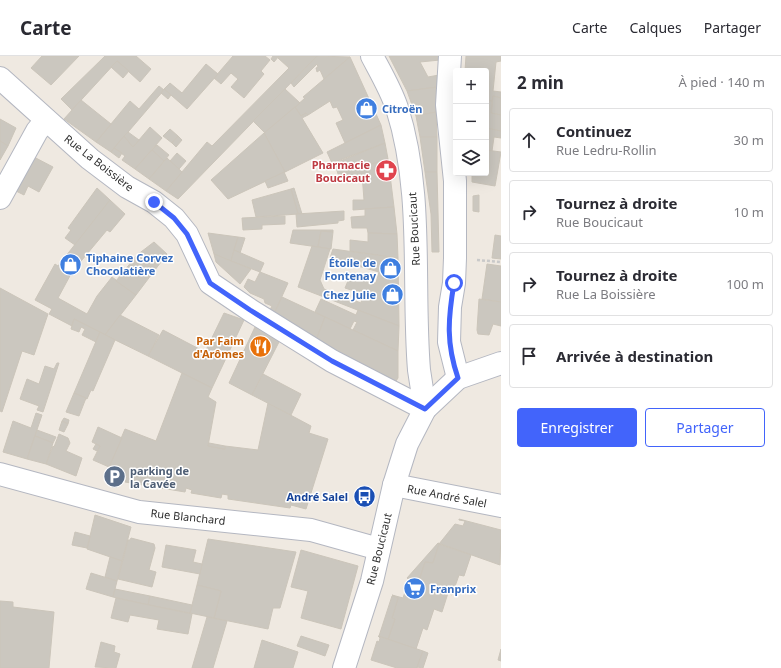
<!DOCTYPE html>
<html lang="fr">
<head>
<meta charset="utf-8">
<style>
	:root { --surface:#fff; --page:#f2f2f3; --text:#2b2b33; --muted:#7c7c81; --line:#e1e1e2; --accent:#4264fb }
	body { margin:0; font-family:"Noto Sans",sans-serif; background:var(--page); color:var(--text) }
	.controls { position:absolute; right:12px; top:12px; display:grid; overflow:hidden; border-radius:4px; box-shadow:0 4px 16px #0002 }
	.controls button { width:36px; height:36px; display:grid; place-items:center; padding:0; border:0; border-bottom:1px solid var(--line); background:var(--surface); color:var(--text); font:20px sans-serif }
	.stop { position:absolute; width:12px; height:12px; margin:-9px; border:3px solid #4264fb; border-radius:50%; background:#fff }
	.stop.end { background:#4264fb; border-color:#fff; box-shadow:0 1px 4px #0008 }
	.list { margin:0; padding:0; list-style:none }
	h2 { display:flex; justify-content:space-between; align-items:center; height:52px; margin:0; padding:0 16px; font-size:17px }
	h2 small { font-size:13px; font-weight:400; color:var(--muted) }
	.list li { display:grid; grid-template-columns:26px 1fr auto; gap:12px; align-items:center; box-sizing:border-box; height:64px; margin:0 8px 8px; padding:0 8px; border:1px solid var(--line); border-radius:4px }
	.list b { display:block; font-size:15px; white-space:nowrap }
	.list p { margin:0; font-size:13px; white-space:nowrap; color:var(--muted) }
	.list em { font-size:13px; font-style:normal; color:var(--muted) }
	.actions { display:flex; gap:8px; padding:12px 16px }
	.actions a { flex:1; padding:9px 0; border:1px solid var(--accent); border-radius:4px; text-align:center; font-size:14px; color:var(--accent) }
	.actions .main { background:var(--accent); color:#fff }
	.icon { flex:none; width:22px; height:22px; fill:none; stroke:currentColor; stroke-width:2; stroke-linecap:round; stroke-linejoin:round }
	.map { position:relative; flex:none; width:501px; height:612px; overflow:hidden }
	header { display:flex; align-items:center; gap:24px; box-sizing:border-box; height:56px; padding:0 20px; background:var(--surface); border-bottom:1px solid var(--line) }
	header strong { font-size:19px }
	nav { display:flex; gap:22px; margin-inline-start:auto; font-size:14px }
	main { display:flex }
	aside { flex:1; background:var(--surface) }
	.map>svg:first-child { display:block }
	.building { fill:#cbc7bf; stroke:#cbc5ba }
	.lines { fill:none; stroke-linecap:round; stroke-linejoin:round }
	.minor-casing { stroke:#b4b7c1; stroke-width:24 }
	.path { stroke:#c9c9c9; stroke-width:2.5; stroke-dasharray:3 2; stroke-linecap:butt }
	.minor { stroke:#fff; stroke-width:22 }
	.route { stroke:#4264fb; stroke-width:5 }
	.labels { text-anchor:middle; stroke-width:3; stroke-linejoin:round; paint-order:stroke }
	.shop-label { font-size:11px; font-weight:bold; fill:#366cbe; stroke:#fff; text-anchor:start }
	.street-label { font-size:11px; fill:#2e2e2e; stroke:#fff }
	.health-label { font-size:11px; font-weight:bold; fill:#be3a42; stroke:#fff; text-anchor:end }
	.food-label { font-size:11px; font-weight:bold; fill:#c56008; stroke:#fff; text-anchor:end }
	.service-label { font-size:11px; font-weight:bold; fill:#4e5e75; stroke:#fff; text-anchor:start }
	.transit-label { font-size:11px; font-weight:bold; fill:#164399; stroke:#fff; text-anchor:end }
</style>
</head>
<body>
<header>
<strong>Carte</strong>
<nav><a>Carte</a><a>Calques</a><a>Partager</a></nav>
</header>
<main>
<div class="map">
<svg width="501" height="612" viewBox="0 0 501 612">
	<rect width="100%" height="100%" fill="#efe9e1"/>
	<g class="building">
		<polygon points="42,0 79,0 51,29 31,12"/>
		<polygon points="105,0 136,0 151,13 140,26 117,5 72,54 61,43"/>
		<polygon points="233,0 265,0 270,4 261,15 264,18 244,42 231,31 238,23 231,17 221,28 214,22"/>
		<polygon points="273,0 279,0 274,6 271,3"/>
		<polygon points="279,0 317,0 178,143 166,135 207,86 212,90 289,12 278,2"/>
		<polygon points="317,0 350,1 324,23 320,14 317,16 316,12 318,11 317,8 294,31 291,27"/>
		<polygon points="389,0 440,0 440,4 420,6 428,21 439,19 438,31 407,35"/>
		<polygon points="466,0 501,0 501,5 496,6 493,35 501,36 501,42 493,40 492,45 486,44 486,15 465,15"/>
		<polygon points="350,1 381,69 345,87 336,67 343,64 337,51 333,52 330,45 308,59 306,57 301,60 295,51 305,42 303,41"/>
		<polygon points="117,5 129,15 123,22 111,11"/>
		<polygon points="206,8 218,18 187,53 164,33 170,27 182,37"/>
		<polygon points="159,30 164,34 111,96 96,86 130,45 139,53"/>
		<polygon points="438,31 436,56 416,60 407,35"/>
		<polygon points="164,33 171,39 168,43 161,37"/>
		<polygon points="285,33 300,47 265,77 253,65"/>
		<polygon points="493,40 501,42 501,59 491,57"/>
		<polygon points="81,44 111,68 96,86 64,63"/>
		<polygon points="486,44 492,45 491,57 501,59 501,75 486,72"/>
		<polygon points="295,51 301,60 306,57 308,59 302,62 323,97 285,116 264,77"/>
		<polygon points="436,56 437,81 420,81 416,60"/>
		<polygon points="0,63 16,72 8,90 0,85"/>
		<polygon points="381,69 385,87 332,107 327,96"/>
		<polygon points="150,71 162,82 135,113 122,104 125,100 114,92 124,80 133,91"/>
		<polygon points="486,72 501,75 501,82 494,81 492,95 486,94"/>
		<polygon points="170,73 178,80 172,87 163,80"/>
		<polygon points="128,76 139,84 133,91 124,80"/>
		<polygon points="264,77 285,116 228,143 211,124"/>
		<polygon points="178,80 182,84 176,91 172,87"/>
		<polygon points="420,81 437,81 437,116 425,116"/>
		<polygon points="0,85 8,90 0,104"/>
		<polygon points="385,87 388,103 338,118 335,107"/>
		<polygon points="157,89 169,99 164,105 152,94"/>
		<polygon points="114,92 122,97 119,102 111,96"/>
		<polygon points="152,94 164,105 149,123 135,113"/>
		<polygon points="486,94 501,96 495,130 472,126 472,117 486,117"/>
		<polygon points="177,97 186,105 179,113 170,105"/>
		<polygon points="32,100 53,111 39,136 28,130 24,139 14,134"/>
		<polygon points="167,102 182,116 166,135 149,123"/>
		<polygon points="388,103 394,151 353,154 353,144 364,144 362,118 344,123 341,122 340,118"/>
		<polygon points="284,116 288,125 268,132 265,125"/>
		<polygon points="425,116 437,116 439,196 432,196 431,158"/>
		<polygon points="97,132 110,144 75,189 65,182 71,174 68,172"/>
		<polygon points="294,132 302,158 298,158 291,133"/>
		<polygon points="291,133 298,158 256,161 252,144"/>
		<polygon points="479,139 479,156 473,155 473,140"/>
		<polygon points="110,144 125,158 110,176 107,174 72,216 58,242 87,258 97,240 112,221 136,239 105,279 74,263 72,270 49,258 52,253 35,244 55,208 58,210"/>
		<polygon points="394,151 397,178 368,177 367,172 352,172 351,161 365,160 365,153"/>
		<polygon points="344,155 344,164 338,165 338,167 297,171 296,158"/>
		<polygon points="285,160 285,168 262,169 262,173 243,174 242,162"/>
		<polygon points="293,174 333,174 333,176 321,175 318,191 290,187"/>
		<polygon points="321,175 333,176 331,193 318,191"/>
		<polygon points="208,177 238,181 231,205 214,198"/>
		<polygon points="368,177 397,178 398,202 350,195 350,184 368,186"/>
		<polygon points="495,179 501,180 501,203 492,202"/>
		<polygon points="238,181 245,182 240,197 234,194"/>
		<polygon points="154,186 167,198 136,239 116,225 137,199"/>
		<polygon points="312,190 330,193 320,224 324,233 361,247 363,238 345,232 350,220 376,227 379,216 330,202 333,193 398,202 399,270 298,231"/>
		<polygon points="234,194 264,207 260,216 231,205"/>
		<polygon points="214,198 231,205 251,213 240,228 216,206"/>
		<polygon points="487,208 501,210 501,246 482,243"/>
		<polygon points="260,216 288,227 274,258 270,254 272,250 265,247 264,243 250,237 244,231 248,223 255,226"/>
		<polygon points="0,232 48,258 34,299 22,295 2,356 0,355"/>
		<polygon points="282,241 325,261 315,287 274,258"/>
		<polygon points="321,243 356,259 358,254 399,270 398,295 353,274 357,266 354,265 350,273 315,256"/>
		<polygon points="479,243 501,246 501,270 493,268 489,279 478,278 477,274"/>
		<polygon points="224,257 244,264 212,332 148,300 163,274 205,296"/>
		<polygon points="120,259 159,279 148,300 105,279"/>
		<polygon points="325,261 398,295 398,322 394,328 315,287"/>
		<polygon points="74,263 100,276 96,286 82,279 85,273 81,271 79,276 71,273"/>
		<polygon points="255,271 280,284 252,339 229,327"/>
		<polygon points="100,276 115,284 93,335 91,334 87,343 74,337"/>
		<polygon points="57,307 59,307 43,356 37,354 39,350 20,343 27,323 39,328 45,310 54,313"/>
		<polygon points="182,317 212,332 208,341 216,346 208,390 225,393 225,390 258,394 268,347 311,370 309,377 328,383 306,453 291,449 290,452 228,443 228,439 222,438 221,442 191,437 192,434 186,432 185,436 125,426 127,420 109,411 125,373 156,385"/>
		<polygon points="263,318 301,338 291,359 252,339"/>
		<polygon points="74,337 86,342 79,360 66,356"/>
		<polygon points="36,357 42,359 27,403 3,396 13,365 31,372"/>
		<polygon points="64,362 69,364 68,368 62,365"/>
		<polygon points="62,365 68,368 64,376 59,374"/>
		<polygon points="98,371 122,382 109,411 93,404 100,390 92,386"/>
		<polygon points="37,374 56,381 53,387 35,380"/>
		<polygon points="59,378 68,382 70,387 66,395 82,402 76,420 46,408 53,390 54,391"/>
		<polygon points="35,380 53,387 46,408 27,403"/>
		<polygon points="209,387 225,390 225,393 208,390"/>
		<polygon points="96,388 100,390 97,395 93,393"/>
		<polygon points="95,459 131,471 122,505 87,493"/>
		<polygon points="459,463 501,474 500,509 438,487 439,488 455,468 463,470 465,465 459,464"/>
		<polygon points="75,476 90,480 87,492 72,489"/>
		<polygon points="131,482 154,488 155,492 149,514 156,516 152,531 118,523 128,484 130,484"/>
		<polygon points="208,483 296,496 280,552 273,552 268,573 214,562 221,535 197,529"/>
		<polygon points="438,487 439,488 433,507 425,506 419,525 407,522"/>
		<polygon points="439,488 471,499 464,520 459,519 452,539 448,537 442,556 434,553 427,574 423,572 416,593 388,583 395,563 392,562 398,542 392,539 403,542 409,524 407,522 419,525 425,506 433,507"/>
		<polygon points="166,489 196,494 193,506 202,508 200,518 162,511"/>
		<polygon points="301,494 358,510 341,573 301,562 308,535 291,531"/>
		<polygon points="110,501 122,505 117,525 105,521"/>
		<polygon points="91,517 117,525 113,541 86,533"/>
		<polygon points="197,529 221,535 214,562 190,557"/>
		<polygon points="115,533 150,540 148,549 113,541"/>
		<polygon points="150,540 192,549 190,557 148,549"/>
		<polygon points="392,540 398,542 392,562 395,563 388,583 379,580"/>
		<polygon points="116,542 192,558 188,578 157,573 159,564 130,559 128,566 111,562"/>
		<polygon points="0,545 13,546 13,551 54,556 49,612 0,612"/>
		<polygon points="207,561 227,565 213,612 192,612"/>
		<polygon points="301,580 329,589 325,600 297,590"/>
		<polygon points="378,580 423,595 417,612 397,612 371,604 377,585 379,586 380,582"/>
		<polygon points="262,584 298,596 293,612 254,612"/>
		<polygon points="101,586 115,590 114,596 120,598 116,612 95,611"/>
		<polygon points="501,593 501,605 498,604"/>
		<polygon points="423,595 428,597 423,612 417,611"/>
	</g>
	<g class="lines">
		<defs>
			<g id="minor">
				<path d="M372,0C381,17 391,34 397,52C424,137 412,227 419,314C421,327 423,340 425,353"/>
				<polyline points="450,0 447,49 455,125 455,202 454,227 450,251 449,286 458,322"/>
				<polyline points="0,22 90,103 127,131 154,146 174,162 187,178 210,227 250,254 332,305 425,353"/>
				<polyline points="0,142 37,75 46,64"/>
				<polyline points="0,418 139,456 311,474 379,493"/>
				<polyline points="394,429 501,450"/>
				<polyline points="344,612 372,525 394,429 407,388 425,353 458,322 501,307"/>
			</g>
		</defs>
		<use href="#minor" class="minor-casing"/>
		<polyline class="path" points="477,204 501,206"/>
		<use href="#minor" class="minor"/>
	</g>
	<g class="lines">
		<path class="route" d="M154,146L174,162L187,178L210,227L250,254L332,305L425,353L458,322C446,287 448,263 454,227"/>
	</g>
	<defs>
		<symbol id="shop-disc" viewBox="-11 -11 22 22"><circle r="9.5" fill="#3f7fe0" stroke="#fff"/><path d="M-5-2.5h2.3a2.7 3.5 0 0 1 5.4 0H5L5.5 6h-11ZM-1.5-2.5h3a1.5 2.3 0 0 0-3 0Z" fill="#fff"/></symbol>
		<symbol id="pharmacy-disc" viewBox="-11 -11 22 22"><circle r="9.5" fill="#e0444e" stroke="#fff"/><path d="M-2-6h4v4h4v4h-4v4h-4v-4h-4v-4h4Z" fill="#fff"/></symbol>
		<symbol id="restaurant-disc" viewBox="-11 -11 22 22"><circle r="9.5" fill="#e8710a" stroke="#fff"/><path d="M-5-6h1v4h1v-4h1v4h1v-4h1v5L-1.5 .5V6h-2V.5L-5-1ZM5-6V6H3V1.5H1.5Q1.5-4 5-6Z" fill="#fff"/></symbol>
		<symbol id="parking-disc" viewBox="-11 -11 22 22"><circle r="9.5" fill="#5c6f8a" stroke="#fff"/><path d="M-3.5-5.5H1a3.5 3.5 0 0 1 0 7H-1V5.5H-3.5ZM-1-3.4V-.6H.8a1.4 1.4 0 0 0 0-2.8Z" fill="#fff"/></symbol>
		<symbol id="bus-disc" viewBox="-11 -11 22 22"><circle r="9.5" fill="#1a4fb4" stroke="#fff"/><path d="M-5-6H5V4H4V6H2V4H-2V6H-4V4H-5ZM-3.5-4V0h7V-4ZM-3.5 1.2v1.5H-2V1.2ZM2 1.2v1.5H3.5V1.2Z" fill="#fff"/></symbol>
		<symbol id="supermarket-disc" viewBox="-11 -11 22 22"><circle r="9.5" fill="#3f7fe0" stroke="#fff"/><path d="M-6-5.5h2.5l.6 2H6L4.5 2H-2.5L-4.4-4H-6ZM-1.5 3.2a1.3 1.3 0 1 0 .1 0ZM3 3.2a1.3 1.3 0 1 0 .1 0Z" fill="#fff"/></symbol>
	</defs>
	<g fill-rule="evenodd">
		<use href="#shop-disc" x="354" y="40" width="25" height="25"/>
		<use href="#pharmacy-disc" x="374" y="102" width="25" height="25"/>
		<use href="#shop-disc" x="58" y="196" width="25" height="25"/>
		<use href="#shop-disc" x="378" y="200" width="25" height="25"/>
		<use href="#shop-disc" x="380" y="226" width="25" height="25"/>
		<use href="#restaurant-disc" x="248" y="278" width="25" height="25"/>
		<use href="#parking-disc" x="102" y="408" width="25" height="25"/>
		<use href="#bus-disc" x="352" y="428" width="25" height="25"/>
		<use href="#supermarket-disc" x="402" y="520" width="25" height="25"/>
	</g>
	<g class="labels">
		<g class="shop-label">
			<text x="382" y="57">Citroën</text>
			<text x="86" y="206">Tiphaine Corvez<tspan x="86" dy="13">Chocolatière</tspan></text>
			<text x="376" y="211" text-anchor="end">Étoile de<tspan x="376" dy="13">Fontenay</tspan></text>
			<text x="376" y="243" text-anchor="end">Chez Julie</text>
			<text x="430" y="537">Franprix</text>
		</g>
		<g class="street-label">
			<text transform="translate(99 107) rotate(38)" y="4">Rue La Boissière</text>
			<text transform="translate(414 173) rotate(-93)" y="4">Rue Boucicaut</text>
			<text transform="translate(447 440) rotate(11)" y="4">Rue André Salel</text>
			<text transform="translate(188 461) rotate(6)" y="4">Rue Blanchard</text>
			<text transform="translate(379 493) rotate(-76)" y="4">Rue Boucicaut</text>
		</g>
		<g class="health-label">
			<text x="370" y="113">Pharmacie<tspan x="370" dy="13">Boucicaut</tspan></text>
		</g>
		<g class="food-label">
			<text x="244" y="289">Par Faim<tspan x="244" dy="13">d'Arômes</tspan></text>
		</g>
		<g class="service-label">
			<text x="130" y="419">parking de<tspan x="130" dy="13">la Cavée</tspan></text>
		</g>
		<g class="transit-label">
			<text x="348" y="445">André Salel</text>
		</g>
	</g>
</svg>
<div class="controls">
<button>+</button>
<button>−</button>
<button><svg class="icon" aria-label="layers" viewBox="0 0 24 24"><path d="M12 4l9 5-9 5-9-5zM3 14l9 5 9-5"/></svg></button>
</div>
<div class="stop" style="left:454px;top:227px"></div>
<div class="stop end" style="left:154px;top:146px"></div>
</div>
<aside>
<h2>2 min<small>À pied · 140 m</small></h2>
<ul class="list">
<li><svg class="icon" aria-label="ahead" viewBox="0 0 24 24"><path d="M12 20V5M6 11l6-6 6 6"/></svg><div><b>Continuez</b><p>Rue Ledru-Rollin</p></div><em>30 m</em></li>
<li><svg class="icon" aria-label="right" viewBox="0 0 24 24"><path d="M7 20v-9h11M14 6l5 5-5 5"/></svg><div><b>Tournez à droite</b><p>Rue Boucicaut</p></div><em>10 m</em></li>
<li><svg class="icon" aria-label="right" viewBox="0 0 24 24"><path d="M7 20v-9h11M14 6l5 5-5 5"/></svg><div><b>Tournez à droite</b><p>Rue La Boissière</p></div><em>100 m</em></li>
<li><svg class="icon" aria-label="arrive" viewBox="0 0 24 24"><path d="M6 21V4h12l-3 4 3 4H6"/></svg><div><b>Arrivée à destination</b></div></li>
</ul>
<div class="actions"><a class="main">Enregistrer</a><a>Partager</a></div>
</aside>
</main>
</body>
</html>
